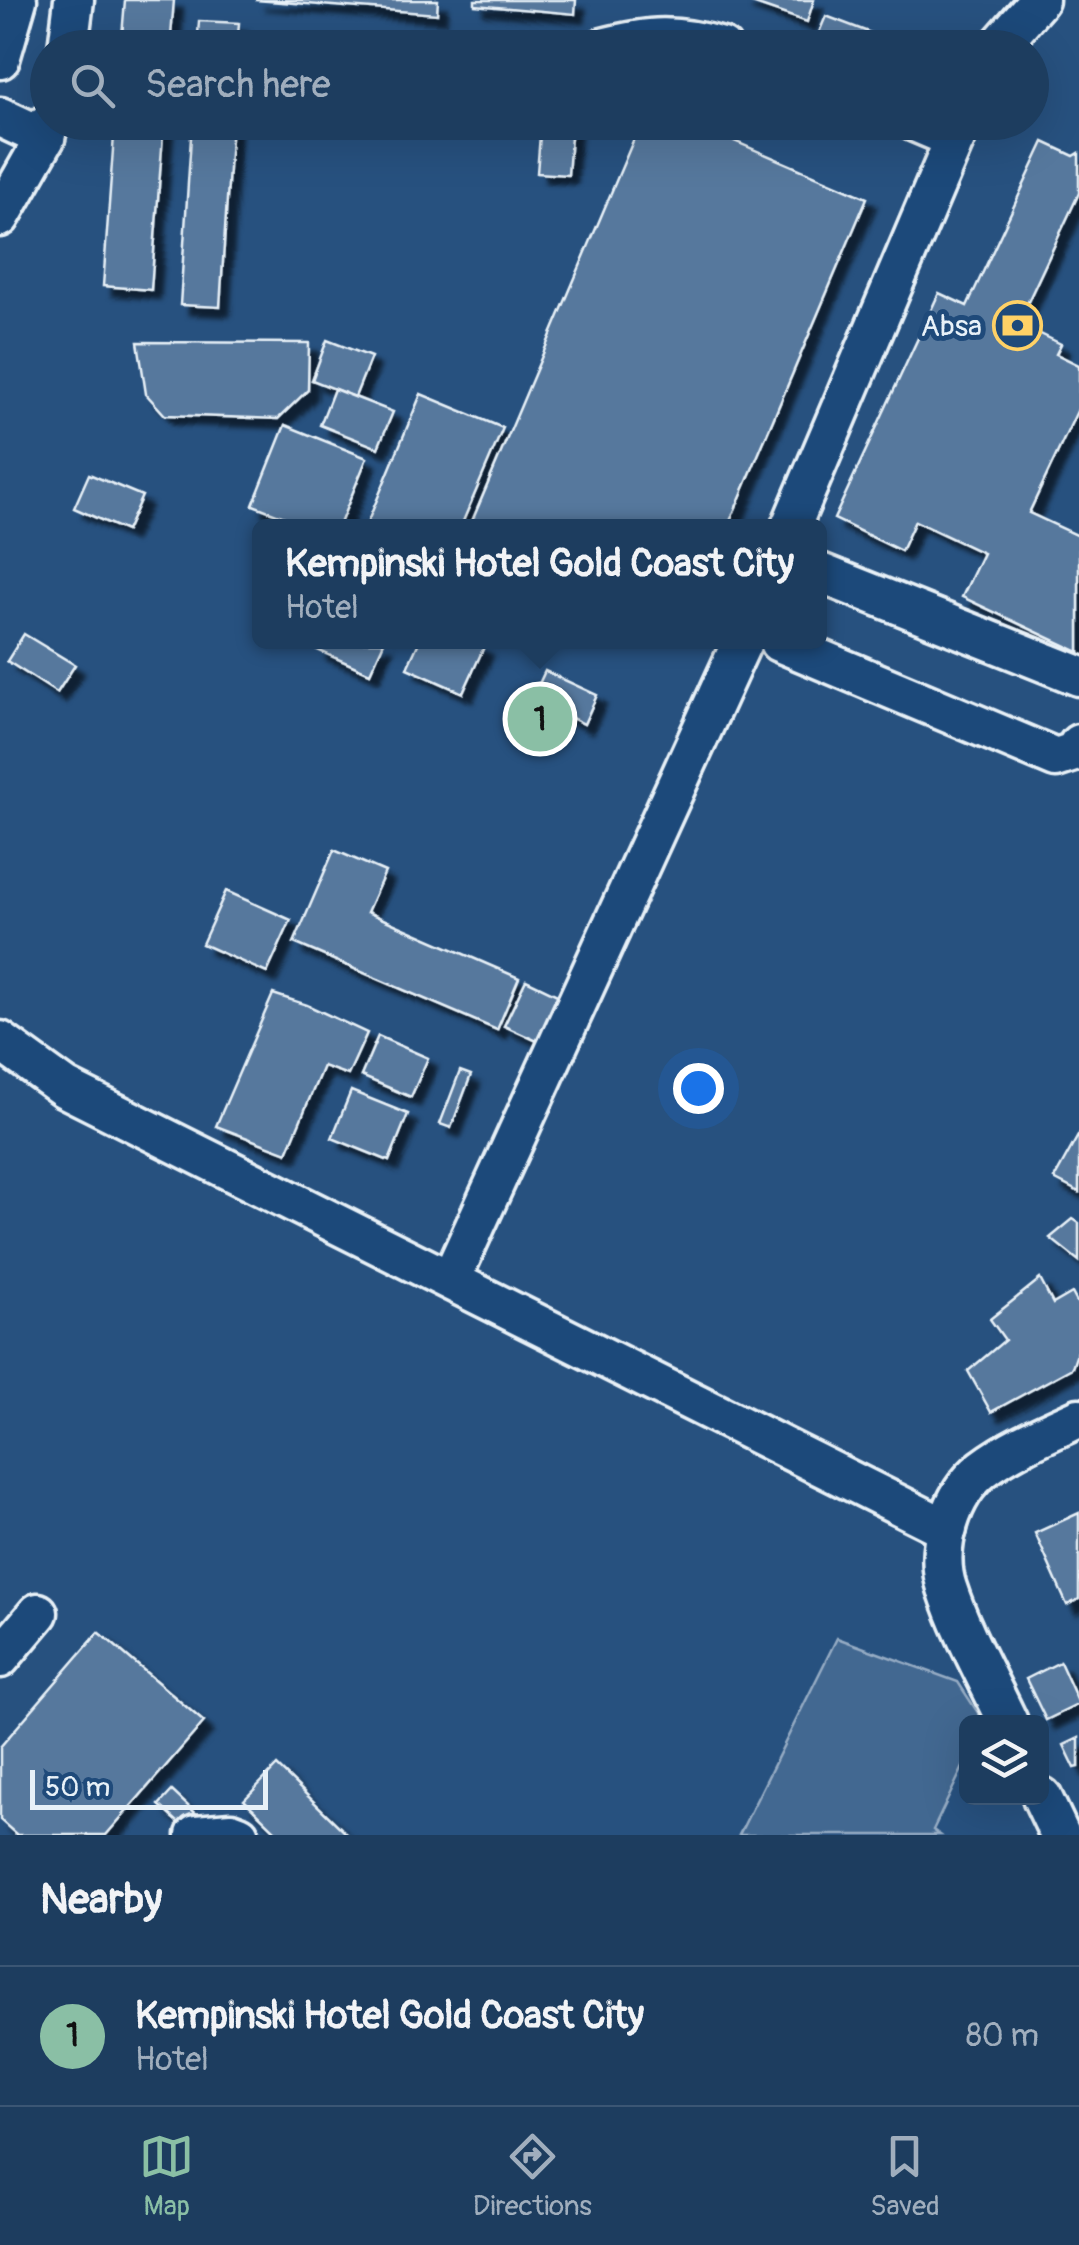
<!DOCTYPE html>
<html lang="en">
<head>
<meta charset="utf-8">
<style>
	:root { --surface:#1d3d5f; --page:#2a4868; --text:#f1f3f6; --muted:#a0aebd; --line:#3b5674; --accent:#8abfa5 }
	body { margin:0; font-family:Pangolin,sans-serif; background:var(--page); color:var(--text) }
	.controls { position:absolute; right:30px; bottom:30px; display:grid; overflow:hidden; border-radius:15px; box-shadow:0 10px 40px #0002 }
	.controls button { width:90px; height:90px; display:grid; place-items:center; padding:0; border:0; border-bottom:2px solid var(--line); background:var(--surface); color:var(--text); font:50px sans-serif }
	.scale { position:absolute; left:30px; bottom:25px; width:238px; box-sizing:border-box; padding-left:10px; border:5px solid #e8f1f8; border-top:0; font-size:28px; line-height:35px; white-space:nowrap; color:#e8f1f8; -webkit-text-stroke:8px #1f4a7a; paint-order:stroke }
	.you { position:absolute; left:698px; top:1088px; width:35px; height:35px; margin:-25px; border:8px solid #fff; border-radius:50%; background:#1a73e8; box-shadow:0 0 0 15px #1a73e833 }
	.badge { display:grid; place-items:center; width:65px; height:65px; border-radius:50%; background:var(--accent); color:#111; font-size:32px; font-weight:700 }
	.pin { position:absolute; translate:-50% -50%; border:5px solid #fff; box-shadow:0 2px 10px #0006 }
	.popup { position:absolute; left:252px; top:519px; width:575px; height:130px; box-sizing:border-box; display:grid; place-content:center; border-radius:15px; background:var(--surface); filter:drop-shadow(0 2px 8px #0005); font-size:32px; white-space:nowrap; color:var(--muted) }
	.popup b { font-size:38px; color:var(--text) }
	.popup::after { content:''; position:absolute; left:50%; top:100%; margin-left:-20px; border:20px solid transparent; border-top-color:var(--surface) }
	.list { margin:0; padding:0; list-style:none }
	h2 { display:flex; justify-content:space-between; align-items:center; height:130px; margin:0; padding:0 40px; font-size:42px }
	h2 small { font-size:32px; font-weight:400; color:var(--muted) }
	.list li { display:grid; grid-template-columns:65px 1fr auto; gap:30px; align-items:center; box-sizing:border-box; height:140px; padding:0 40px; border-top:2px solid var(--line) }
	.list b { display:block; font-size:38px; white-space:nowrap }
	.list p { margin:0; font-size:32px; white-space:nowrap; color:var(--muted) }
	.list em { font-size:32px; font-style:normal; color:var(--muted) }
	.icon { flex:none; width:55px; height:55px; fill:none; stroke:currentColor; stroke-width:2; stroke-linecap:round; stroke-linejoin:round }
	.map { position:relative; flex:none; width:1079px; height:1835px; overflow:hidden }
	.search { position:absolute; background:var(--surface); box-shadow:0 10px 40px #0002; left:30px; right:30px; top:30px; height:110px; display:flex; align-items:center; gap:25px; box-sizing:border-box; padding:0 35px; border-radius:55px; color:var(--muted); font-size:38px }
	.sheet { height:270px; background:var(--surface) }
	nav { display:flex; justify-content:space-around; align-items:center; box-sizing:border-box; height:140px; border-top:2px solid var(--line); background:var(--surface); font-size:28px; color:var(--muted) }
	nav a { display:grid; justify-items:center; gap:5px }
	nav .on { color:var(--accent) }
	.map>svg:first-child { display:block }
	.green { fill:#436891; stroke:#96acc4; stroke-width:2.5 }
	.building { fill:#57789d; stroke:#e8f1f8; stroke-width:2.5; filter:url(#shadow) }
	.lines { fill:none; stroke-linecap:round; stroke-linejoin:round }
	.minor-casing { stroke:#e8f1f8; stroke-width:45 }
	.minor { stroke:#1f4a7a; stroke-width:38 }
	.labels { text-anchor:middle; stroke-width:10; stroke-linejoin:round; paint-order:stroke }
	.poi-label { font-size:30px; fill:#e8f1f8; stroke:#1f4a7a; text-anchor:end }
</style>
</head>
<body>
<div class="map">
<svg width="1079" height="1835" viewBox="0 0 1079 1835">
	<defs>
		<filter id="shadow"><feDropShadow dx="9" dy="9" stdDeviation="2.5" flood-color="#0009"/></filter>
	</defs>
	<rect width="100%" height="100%" fill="#27517f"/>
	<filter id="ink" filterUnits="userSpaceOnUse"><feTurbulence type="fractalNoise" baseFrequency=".01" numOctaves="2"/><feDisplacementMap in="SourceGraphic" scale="20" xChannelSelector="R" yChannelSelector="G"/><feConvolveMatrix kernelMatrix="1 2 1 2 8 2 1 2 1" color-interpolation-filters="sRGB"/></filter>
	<g filter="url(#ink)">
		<polygon class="green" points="837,1638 958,1682 984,1722 966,1722 966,1761 933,1830 940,1835 739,1835"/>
		<g class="building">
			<polygon points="125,0 174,0 170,48 121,48"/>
			<polygon points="255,0 438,0 437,14"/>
			<polygon points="475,0 576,0 575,14 475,5"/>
			<polygon points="743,0 814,0 807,22"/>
			<polygon points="826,16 900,44 899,48 828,48 815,42"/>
			<polygon points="199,21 239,23 237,48 197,48"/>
			<polygon points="115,122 164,122 151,290 103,286"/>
			<polygon points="192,122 232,122 220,307 180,305"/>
			<polygon points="541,122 572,124 568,175 537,173"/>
			<polygon points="641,122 690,122 867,198 728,526 470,526"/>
			<polygon points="1044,142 1074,156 1079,153 1079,193 1018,323 1061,344 1056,354 1079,365 1079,407 1029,513 1079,536 1079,652 962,597 983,553 915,521 901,551 834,519 939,293 967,306"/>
			<polygon points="327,340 371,357 355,397 312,380"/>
			<polygon points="138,342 309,343 308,390 278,419 165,415 146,394"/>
			<polygon points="334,389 393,412 378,448 320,425"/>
			<polygon points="421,394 503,428 461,526 366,526"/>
			<polygon points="285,425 367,458 339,526 308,526 253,505"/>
			<polygon points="89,474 142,496 126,531 74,508"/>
			<polygon points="24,634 75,665 57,693 7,661"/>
			<polygon points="321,642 384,642 370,673 317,650"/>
			<polygon points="419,642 472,642 484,647 463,693 407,668"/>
			<polygon points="545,671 597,695 584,724 532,699"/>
			<polygon points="334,850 385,872 367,912 519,978 497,1030 294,943"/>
			<polygon points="226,891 291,920 267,973 202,944"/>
			<polygon points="526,980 570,1001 548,1046 504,1026"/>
			<polygon points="273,994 307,1005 367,1033 348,1075 323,1066 287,1153 216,1126"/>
			<polygon points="378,1036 428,1058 411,1097 361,1076"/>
			<polygon points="460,1071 471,1075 451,1128 440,1124"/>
			<polygon points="351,1091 408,1114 389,1161 332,1138"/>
			<polygon points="1079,1134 1079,1192 1054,1179"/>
			<polygon points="1073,1219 1079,1223 1079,1261 1050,1238"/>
			<polygon points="1040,1279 1053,1304 1072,1293 1079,1306 1079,1348 1072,1368 991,1412 968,1371 1005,1340 990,1319"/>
			<polygon points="1079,1513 1079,1599 1067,1605 1035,1533"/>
			<polygon points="99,1632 204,1722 106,1835 17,1835 0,1820 0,1747"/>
			<polygon points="1060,1662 1079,1704 1046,1720 1026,1679"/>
			<polygon points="1079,1738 1079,1767 1075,1768 1064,1745"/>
			<polygon points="277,1766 348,1835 280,1835 244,1800"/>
			<polygon points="172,1791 203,1820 191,1834 159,1805"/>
		</g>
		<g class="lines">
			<defs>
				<g id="minor">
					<polyline points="68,48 74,0"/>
					<path d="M603,48C649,36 676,34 722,48"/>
					<polyline points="997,48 1039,0"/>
					<polyline points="0,59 17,0"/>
					<polyline points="0,117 45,138"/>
					<polyline points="915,122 955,139"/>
					<polyline points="0,217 45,138 49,122"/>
					<polyline points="791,526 962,122"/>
					<polyline points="820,573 1079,676"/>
					<polyline points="779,642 1056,758 1074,752 1079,744"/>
					<polyline points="0,1041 65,1088 947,1529"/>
					<polyline points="451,1279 742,642"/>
					<polyline points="0,1658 38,1613"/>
					<path d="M1008,1722C988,1679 962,1634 947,1588C934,1549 951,1494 983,1469C1012,1447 1046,1433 1079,1418"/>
					<polyline points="1042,1797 1060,1835"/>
					<polyline points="196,1835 231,1832 239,1835"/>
				</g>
			</defs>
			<use href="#minor" class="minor-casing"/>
			<use href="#minor" class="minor"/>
		</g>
	</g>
	<defs>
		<symbol id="bank-ring" viewBox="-11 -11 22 22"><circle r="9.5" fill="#1f4a7a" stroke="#ffd166" stroke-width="1.5"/><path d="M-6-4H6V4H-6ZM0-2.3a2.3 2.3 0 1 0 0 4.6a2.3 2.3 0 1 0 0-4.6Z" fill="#ffd166"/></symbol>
	</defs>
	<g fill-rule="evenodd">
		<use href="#bank-ring" x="990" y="298" width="55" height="55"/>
	</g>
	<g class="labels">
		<g class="poi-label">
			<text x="982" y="336">Absa</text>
		</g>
	</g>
</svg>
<div class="controls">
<button><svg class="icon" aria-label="layers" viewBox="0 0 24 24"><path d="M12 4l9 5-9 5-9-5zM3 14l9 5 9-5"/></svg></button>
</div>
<div class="scale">50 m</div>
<div class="you"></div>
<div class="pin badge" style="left:540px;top:719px">1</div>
<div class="popup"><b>Kempinski Hotel Gold Coast City</b>Hotel</div>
<div class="search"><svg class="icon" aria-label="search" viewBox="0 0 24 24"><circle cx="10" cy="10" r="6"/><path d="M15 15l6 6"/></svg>Search here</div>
</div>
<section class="sheet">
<h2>Nearby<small></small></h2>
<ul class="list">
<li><span class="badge">1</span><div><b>Kempinski Hotel Gold Coast City</b><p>Hotel</p></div><em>80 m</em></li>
</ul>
</section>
<nav>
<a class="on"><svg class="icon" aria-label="map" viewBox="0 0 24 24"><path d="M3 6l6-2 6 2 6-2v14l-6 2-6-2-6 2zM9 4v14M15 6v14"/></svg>Map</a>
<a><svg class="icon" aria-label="directions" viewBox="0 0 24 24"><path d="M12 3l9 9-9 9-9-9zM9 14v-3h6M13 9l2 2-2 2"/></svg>Directions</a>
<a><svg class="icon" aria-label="saved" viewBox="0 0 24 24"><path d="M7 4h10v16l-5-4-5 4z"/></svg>Saved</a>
</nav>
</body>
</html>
